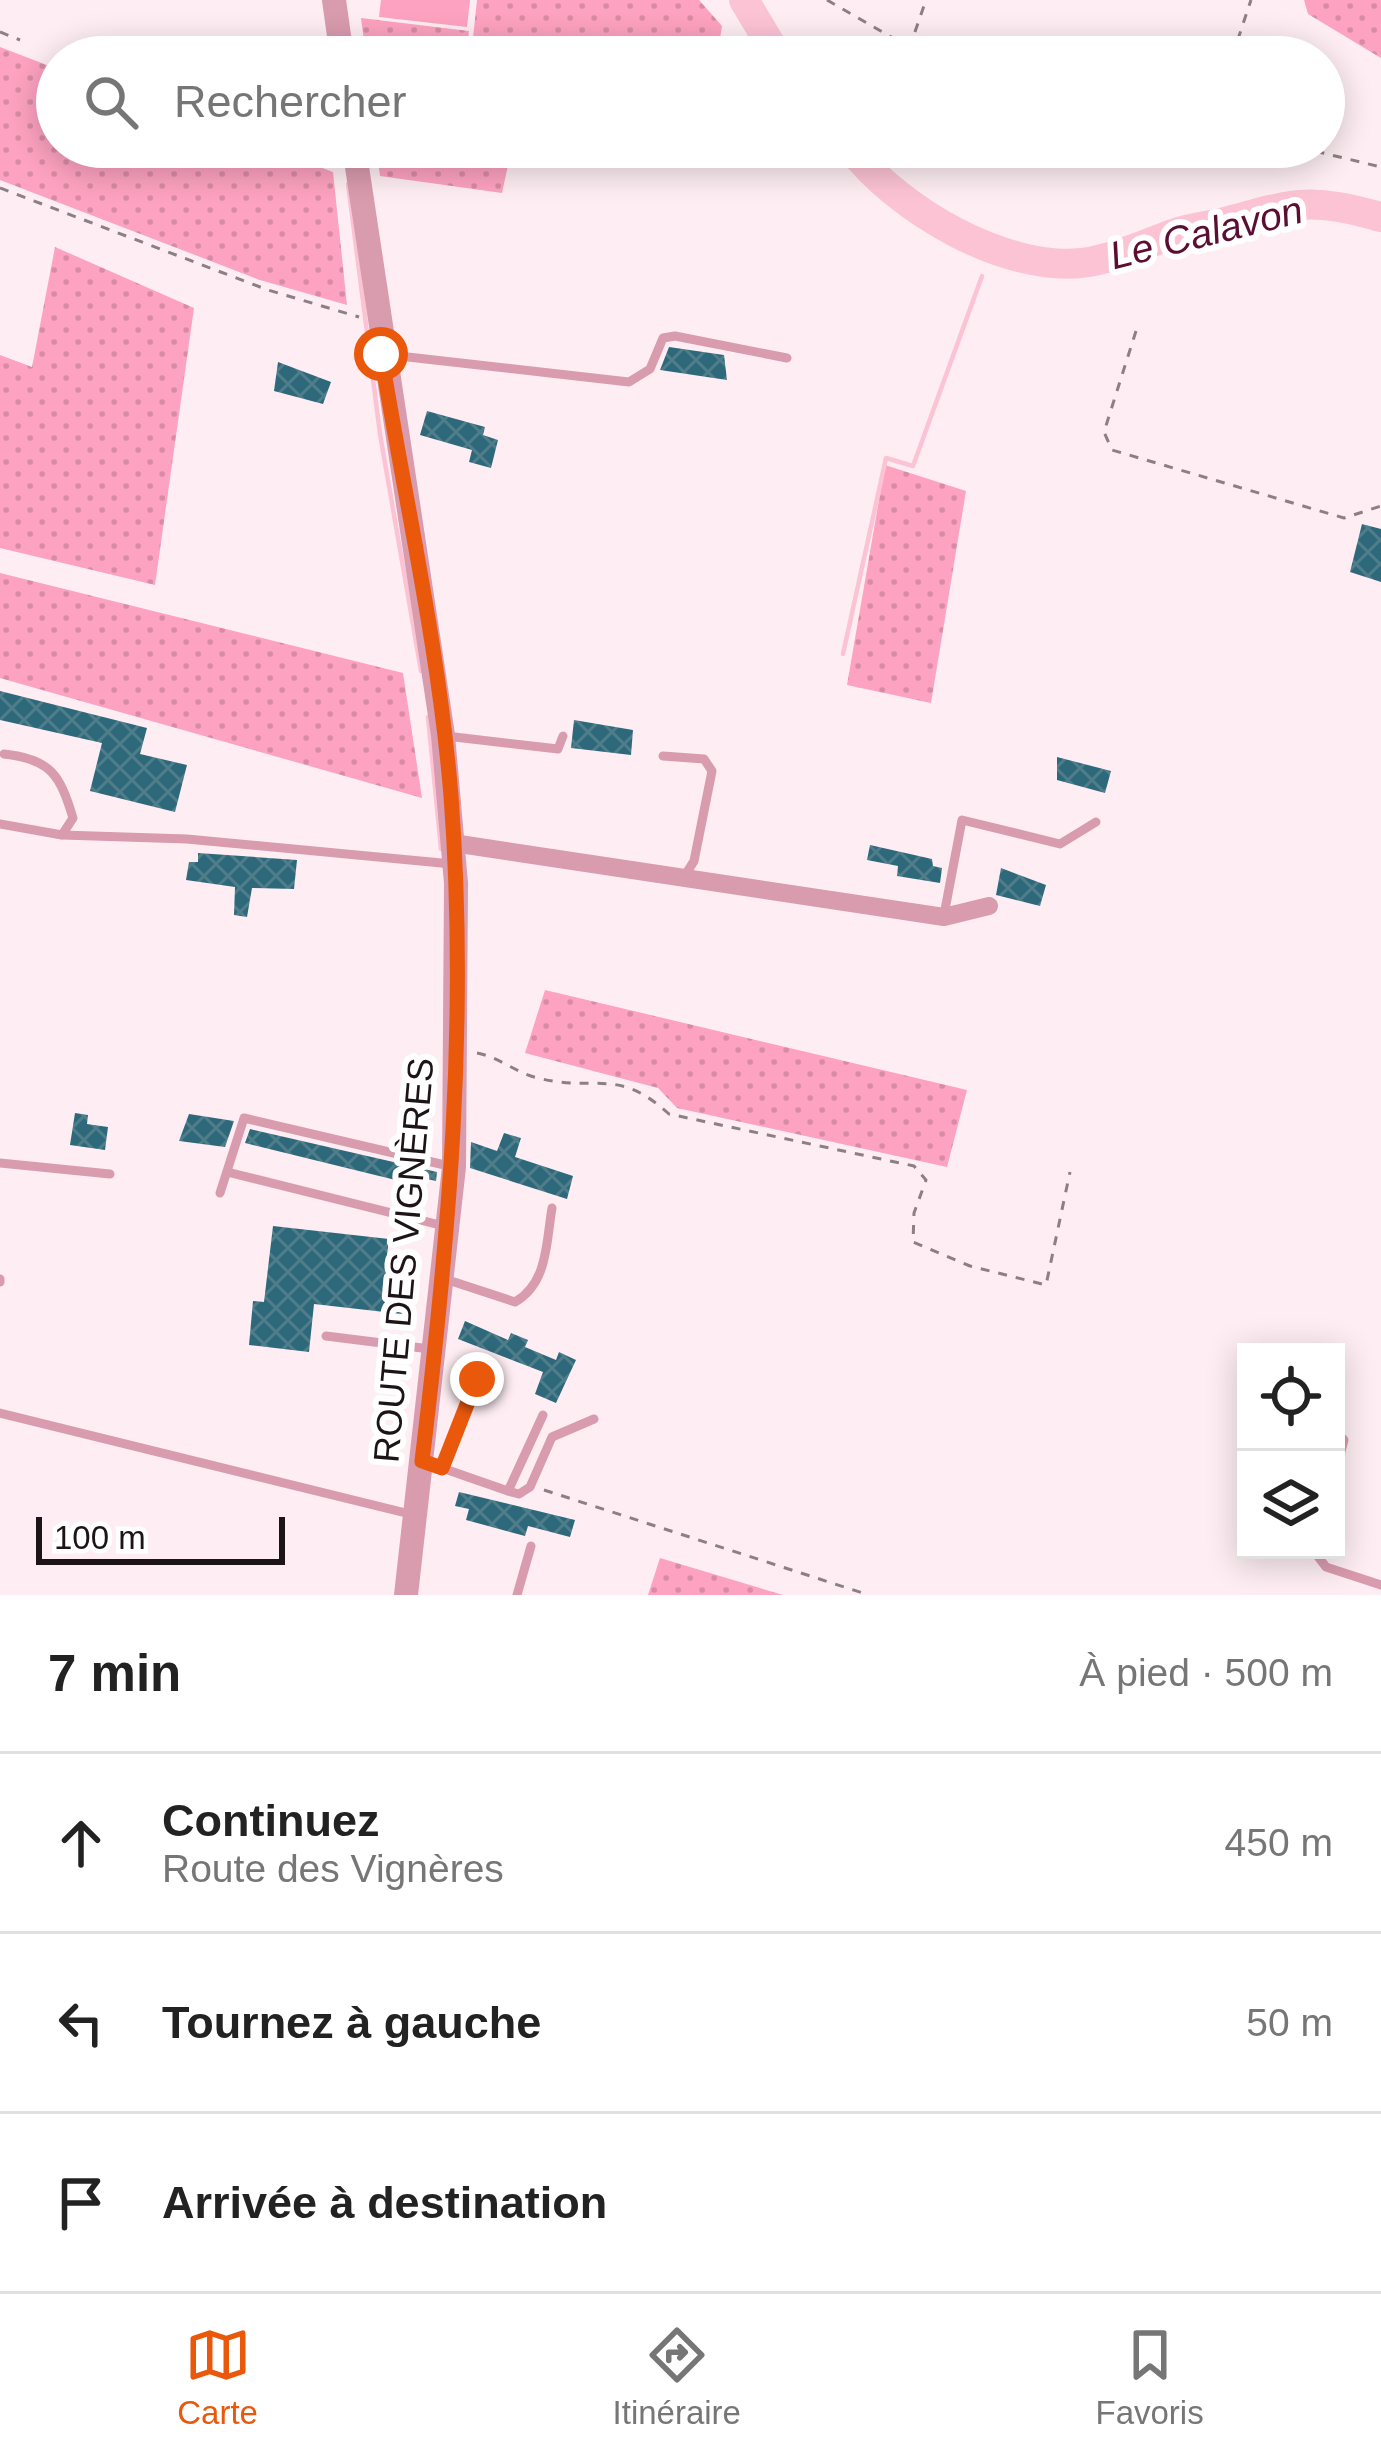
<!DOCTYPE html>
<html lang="fr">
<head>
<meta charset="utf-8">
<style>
	:root { --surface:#fff; --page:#f2f2f2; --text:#222; --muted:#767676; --line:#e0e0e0; --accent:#ea580c }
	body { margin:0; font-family:Helvetica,sans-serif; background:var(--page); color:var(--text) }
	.controls { position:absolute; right:36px; bottom:36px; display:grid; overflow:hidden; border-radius:0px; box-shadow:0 6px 30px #0003 }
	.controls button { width:108px; height:108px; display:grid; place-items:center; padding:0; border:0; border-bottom:3px solid var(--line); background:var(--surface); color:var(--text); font:60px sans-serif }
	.scale { position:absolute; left:36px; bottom:30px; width:249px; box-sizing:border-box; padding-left:12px; border:6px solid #1d1417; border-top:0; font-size:33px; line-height:42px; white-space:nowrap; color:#1d1417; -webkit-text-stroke:9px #fff; paint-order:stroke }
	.stop { position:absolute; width:36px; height:36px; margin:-27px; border:9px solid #ea580c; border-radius:50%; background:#fff }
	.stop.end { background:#ea580c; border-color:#fff; box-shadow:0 3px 12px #0008 }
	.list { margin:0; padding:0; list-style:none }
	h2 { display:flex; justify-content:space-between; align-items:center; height:156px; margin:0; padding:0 48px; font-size:51px }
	h2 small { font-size:39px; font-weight:400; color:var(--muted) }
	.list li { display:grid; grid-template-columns:78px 1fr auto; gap:36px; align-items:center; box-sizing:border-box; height:180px; padding:0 48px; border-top:3px solid var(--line) }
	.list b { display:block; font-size:45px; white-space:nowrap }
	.list p { margin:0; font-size:39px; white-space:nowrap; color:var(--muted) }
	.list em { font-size:39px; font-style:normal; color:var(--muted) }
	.icon { flex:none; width:66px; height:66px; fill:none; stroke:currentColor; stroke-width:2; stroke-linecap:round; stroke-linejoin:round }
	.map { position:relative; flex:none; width:1381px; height:1595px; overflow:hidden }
	.search { position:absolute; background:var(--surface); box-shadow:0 6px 30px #0003; left:36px; right:36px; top:36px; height:132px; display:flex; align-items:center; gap:30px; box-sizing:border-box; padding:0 42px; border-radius:66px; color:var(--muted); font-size:45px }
	.sheet { height:696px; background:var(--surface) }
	nav { display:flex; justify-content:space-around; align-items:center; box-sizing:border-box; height:168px; border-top:3px solid var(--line); background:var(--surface); font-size:33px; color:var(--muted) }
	nav a { display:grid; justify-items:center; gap:6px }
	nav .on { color:var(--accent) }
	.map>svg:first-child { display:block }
	.grass { fill:url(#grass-dots) }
	.park { fill:#fda2c0 }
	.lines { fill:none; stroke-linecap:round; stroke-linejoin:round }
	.stream { stroke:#fcc3d4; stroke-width:4.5 }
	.river { stroke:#fcc3d4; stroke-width:30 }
	.building { fill:url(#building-cross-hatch) }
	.path { stroke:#8c8083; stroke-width:3; stroke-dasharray:9 9; stroke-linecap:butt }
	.service { stroke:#d99bae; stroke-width:9 }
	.minor { stroke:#d99bae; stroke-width:18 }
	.tertiary { stroke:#d99bae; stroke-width:24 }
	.route { stroke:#ea580c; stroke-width:15 }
	.labels { text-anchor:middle; stroke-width:12; stroke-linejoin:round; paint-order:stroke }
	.street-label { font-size:36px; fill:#1d1417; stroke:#fff }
	.water-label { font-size:39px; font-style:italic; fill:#5c0e32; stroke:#fff }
</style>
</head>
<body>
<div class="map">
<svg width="1381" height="1595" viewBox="0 0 1381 1595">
	<defs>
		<pattern id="grass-dots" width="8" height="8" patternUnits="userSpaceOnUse" patternTransform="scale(3)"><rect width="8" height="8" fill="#fda2c0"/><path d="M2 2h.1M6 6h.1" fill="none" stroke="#d88ba4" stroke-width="1.8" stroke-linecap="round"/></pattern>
		<pattern id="building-cross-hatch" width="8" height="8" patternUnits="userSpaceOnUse" patternTransform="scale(3)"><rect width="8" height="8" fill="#2d697b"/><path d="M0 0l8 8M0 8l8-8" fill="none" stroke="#507d8a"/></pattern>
	</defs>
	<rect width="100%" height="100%" fill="#feeef3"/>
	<g class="grass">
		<polygon points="477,0 699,0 722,26 717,57 471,57"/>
		<polygon points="1304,0 1381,0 1381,58 1308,14"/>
		<polygon points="361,18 469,31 466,57 366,57"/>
		<polygon points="0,47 57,69 57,147 266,147 333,172 347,305 260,280 0,180"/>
		<polygon points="376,147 512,147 502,193 380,176"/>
		<polygon points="55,247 194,308 155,585 0,548 0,355 32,367"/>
		<polygon points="885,465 966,491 931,703 847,685"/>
		<polygon points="0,573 403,673 422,798 0,678"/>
		<polygon points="545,990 967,1090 947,1167 677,1108 658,1088 525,1053"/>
		<polygon points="660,1558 783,1595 648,1595"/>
	</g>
	<polygon class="park" points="381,0 470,0 467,27 379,17"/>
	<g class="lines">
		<g class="stream">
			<polyline points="348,184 380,434 421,671"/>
			<polyline points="843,654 886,458 913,466 982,276"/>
			<polyline points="428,717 441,849"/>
		</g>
		<g class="river">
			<polyline points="744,0 778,57"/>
			<path d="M850,147C897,209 1007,275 1089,262C1119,257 1147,243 1176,233C1193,227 1212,226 1229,221C1296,202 1313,198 1381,217"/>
		</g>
	</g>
	<g class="building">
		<polygon points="669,347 724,355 727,380 660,370"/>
		<polygon points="278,362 331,382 323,404 274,391"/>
		<polygon points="427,411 485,427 483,435 498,440 491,468 469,462 472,450 420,435"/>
		<polygon points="1362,524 1381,529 1381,582 1350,572"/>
		<polygon points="0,691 147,728 140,754 187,765 175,812 90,791 102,743 0,720"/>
		<polygon points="574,720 633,730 631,755 571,748"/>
		<polygon points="1057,757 1111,771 1105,793 1057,780"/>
		<polygon points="870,845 932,859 933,866 942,868 940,883 897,876 898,866 867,860"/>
		<polygon points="198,853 297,860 294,889 252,888 247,917 234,915 235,887 186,880 189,862 198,862"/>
		<polygon points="1001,868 1046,885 1040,906 996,895"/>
		<polygon points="75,1113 88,1115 87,1124 108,1127 105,1150 70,1145"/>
		<polygon points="189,1114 234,1121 225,1147 179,1141"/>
		<polygon points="250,1129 437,1172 436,1181 427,1179 424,1187 245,1143"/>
		<polygon points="504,1133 521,1138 515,1157 573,1176 567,1199 470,1168 471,1142 497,1151"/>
		<polygon points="273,1226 389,1239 385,1271 406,1278 402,1314 314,1304 309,1352 249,1345 253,1301 264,1302"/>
		<polygon points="465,1321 508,1340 511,1333 528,1340 525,1347 556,1360 559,1352 576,1360 556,1403 535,1394 543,1372 458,1339"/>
		<polygon points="459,1492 575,1520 570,1537 528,1526 525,1536 466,1520 469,1509 455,1506"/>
	</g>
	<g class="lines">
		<g class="path">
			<polyline points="827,0 926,57"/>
			<polyline points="0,32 20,40"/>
			<polyline points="909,49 926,0"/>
			<polyline points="1232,57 1251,0"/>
			<polyline points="1298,147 1381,167"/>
			<polyline points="0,188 268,290 359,317"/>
			<polyline points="1136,331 1104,432 1112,450 1344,518 1381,506"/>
			<path d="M477,1053C499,1057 516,1073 538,1078C597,1093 616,1066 669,1114L914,1166L926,1180L914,1213L913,1242L970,1266L1046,1285L1070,1172"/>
			<polyline points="544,1490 869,1595"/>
		</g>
		<g class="service">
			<polyline points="390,355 629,382 650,369 663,338 675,336 787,358"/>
			<polyline points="446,736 558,749 563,736"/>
			<polyline points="663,756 704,759 712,771 694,861 684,877"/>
			<path d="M0,824L62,835L73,818C60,775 51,759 4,754"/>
			<polyline points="62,835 187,839 452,864"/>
			<polyline points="944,915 962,820 1060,844 1096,822"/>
			<polyline points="0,1163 110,1174"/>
			<polyline points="227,1172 444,1226"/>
			<polyline points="220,1193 244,1118 449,1166"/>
			<polyline points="0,1279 0,1282"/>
			<path d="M445,1279L515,1302C548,1283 546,1243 552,1208"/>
			<polyline points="326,1336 430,1349"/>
			<polyline points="0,1413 410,1514"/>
			<polyline points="1336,1431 1344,1440 1336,1471"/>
			<polyline points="422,1461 508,1491 543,1415"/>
			<polyline points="442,1468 477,1379"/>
			<polyline points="508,1491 519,1494 530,1487 552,1437 594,1419"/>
			<polyline points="1313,1550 1326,1567 1381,1585"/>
			<polyline points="517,1595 531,1546"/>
		</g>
		<polyline class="minor" points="453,843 944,917 989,906"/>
		<g class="tertiary">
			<polyline points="334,0 342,57"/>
			<polyline points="354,147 443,735 456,883 454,1167 406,1595"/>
		</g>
	</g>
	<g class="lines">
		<path class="route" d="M381,354C405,500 439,648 451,796C468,1021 449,1239 422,1461L442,1468L477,1379"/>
	</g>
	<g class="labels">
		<g class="street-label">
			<text transform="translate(403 1260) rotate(-85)" y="13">ROUTE DES VIGNÈRES</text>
		</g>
		<g class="water-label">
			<text transform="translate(1206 232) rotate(-14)" y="14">Le Calavon</text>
		</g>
	</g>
</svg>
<div class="controls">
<button><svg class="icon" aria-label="locate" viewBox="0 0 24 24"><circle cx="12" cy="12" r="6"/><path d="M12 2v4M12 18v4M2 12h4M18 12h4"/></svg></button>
<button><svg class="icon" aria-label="layers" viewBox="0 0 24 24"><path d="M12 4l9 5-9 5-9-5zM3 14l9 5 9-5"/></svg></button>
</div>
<div class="scale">100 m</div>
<div class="stop" style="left:381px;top:354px"></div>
<div class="stop end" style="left:477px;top:1379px"></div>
<div class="search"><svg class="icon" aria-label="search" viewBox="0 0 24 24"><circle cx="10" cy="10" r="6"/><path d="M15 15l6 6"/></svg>Rechercher</div>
</div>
<section class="sheet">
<h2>7 min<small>À pied · 500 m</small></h2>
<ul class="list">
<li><svg class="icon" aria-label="ahead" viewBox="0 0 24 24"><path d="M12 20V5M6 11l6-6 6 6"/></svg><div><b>Continuez</b><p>Route des Vignères</p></div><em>450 m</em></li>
<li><svg class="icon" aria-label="left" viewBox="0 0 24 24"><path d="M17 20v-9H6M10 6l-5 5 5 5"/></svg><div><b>Tournez à gauche</b></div><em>50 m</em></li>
<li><svg class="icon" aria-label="arrive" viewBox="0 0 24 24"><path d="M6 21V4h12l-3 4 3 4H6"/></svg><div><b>Arrivée à destination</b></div></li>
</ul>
</section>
<nav>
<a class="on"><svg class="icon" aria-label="map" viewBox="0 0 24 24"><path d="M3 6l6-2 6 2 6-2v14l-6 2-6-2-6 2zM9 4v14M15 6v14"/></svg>Carte</a>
<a><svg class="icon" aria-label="directions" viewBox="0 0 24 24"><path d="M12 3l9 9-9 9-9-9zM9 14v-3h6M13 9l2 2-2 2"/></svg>Itinéraire</a>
<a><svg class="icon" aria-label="saved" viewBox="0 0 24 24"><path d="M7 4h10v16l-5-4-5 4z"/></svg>Favoris</a>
</nav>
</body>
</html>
